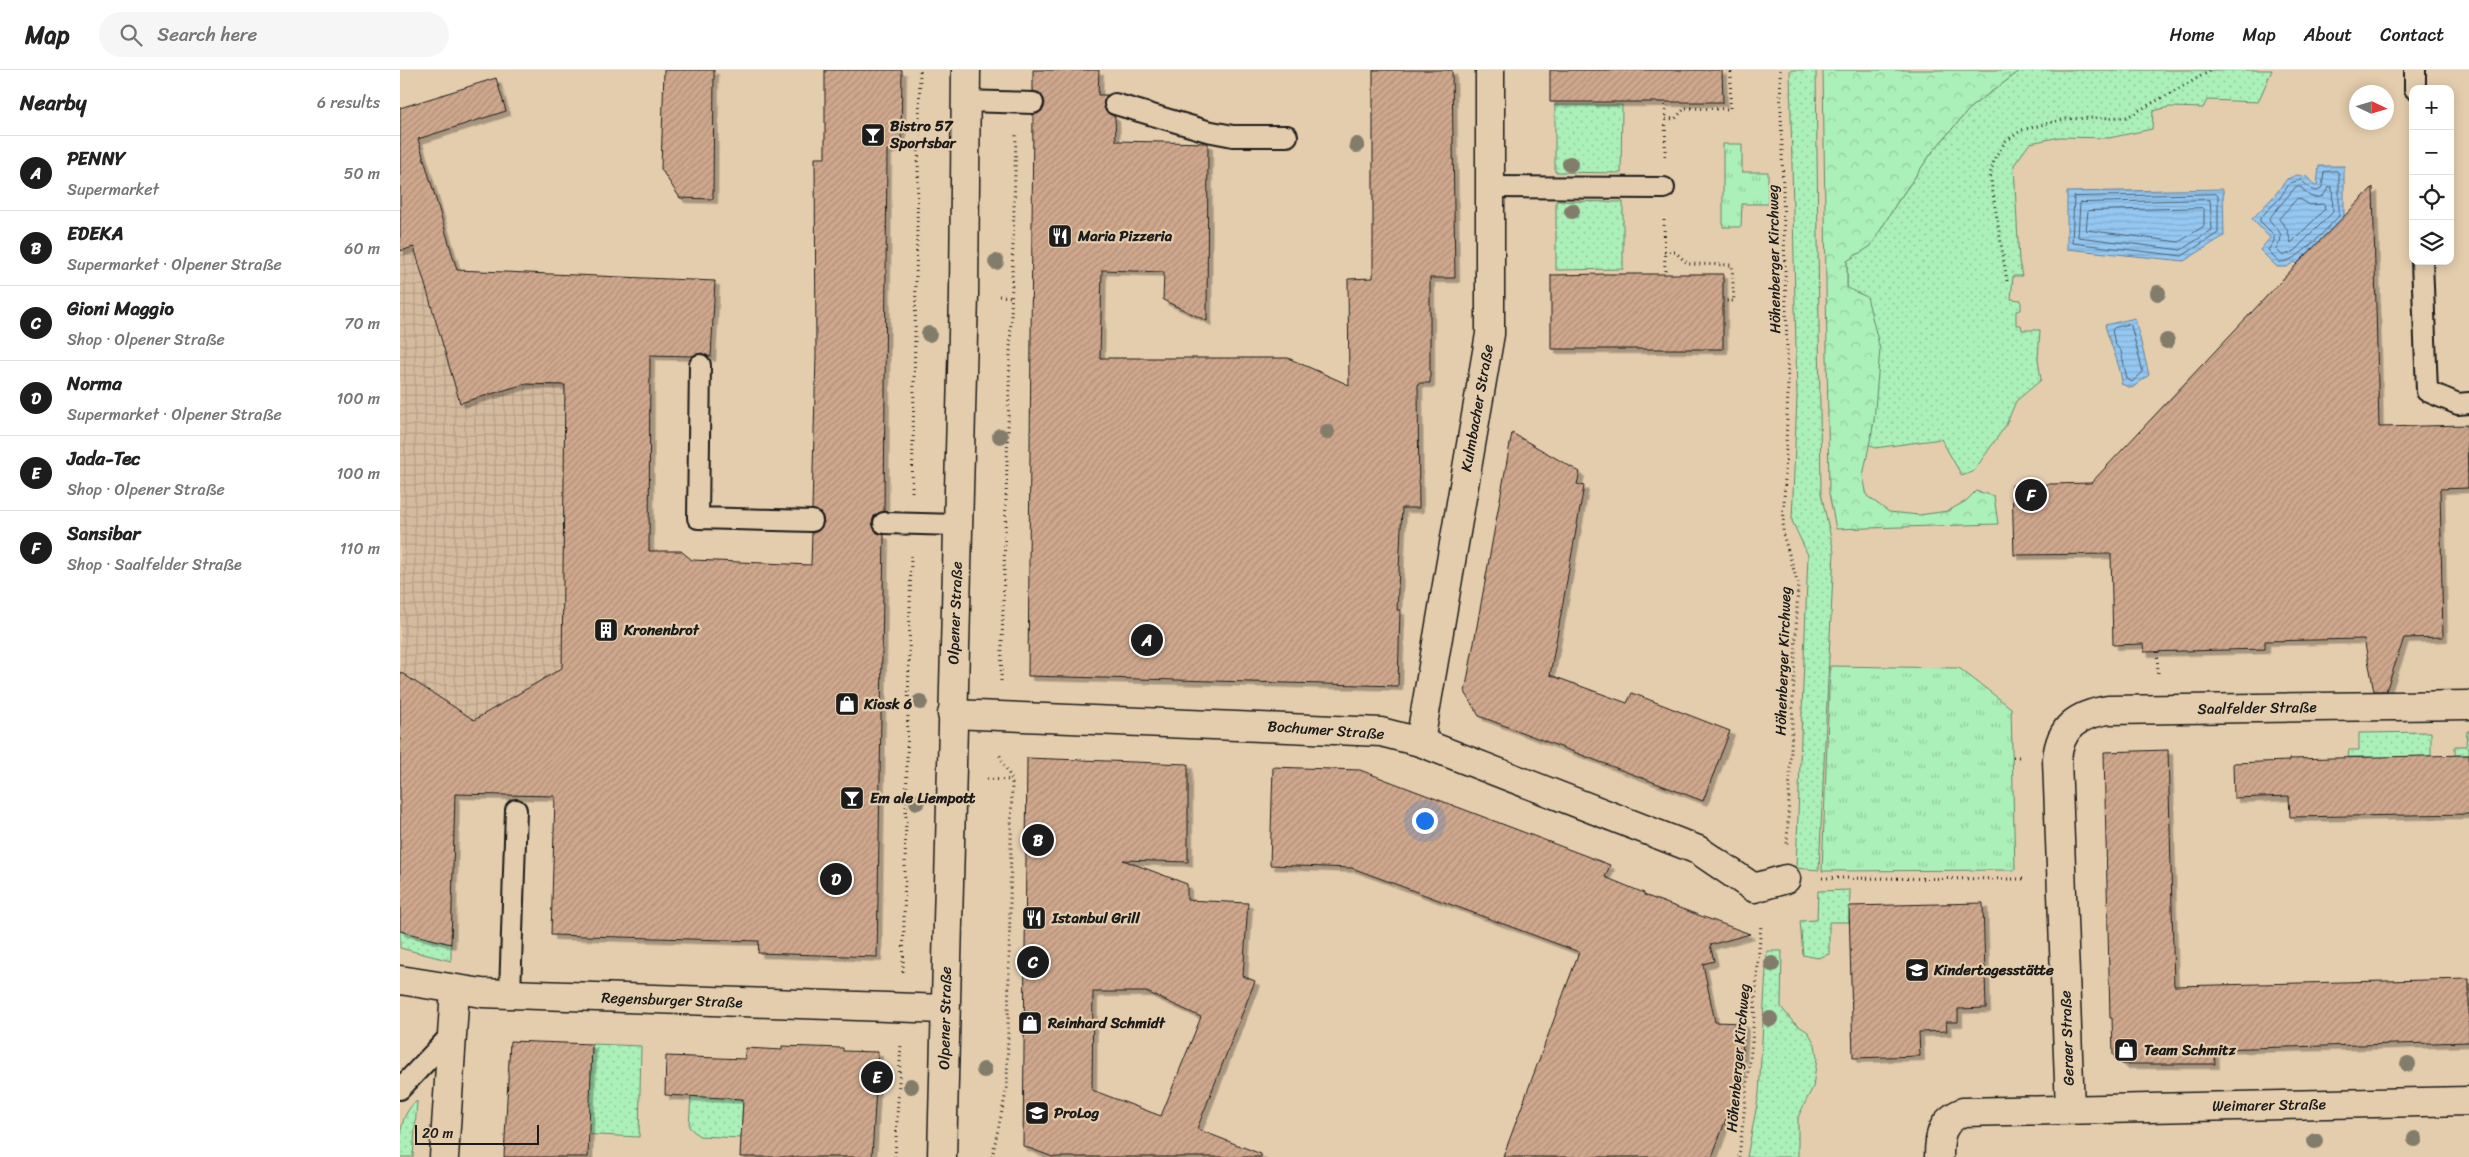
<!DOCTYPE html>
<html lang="en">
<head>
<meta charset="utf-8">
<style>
	:root { --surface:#fff; --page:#f6f6f6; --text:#222; --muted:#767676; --line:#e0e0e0; --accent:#1c1c1c }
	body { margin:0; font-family:Sriracha,sans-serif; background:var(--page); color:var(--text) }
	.controls { position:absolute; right:15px; top:15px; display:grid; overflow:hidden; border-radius:10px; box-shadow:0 2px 12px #0003 }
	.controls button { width:45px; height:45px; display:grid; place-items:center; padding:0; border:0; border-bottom:1px solid var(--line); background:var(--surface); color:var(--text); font:25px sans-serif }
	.compass { position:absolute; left:1949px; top:15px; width:45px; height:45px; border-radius:50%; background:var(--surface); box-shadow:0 2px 12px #0003; rotate:94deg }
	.scale { position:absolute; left:15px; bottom:12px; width:124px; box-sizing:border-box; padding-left:5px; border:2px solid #1c1c1c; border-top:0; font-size:14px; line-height:18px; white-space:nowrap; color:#1c1c1c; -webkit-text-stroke:4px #e4cdad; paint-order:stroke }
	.you { position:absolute; left:1024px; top:750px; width:18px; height:18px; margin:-12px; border:4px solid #fff; border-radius:50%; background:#1a73e8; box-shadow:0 0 0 8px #1a73e833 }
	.badge { display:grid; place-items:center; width:32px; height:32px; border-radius:50%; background:var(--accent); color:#fff; font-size:16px; font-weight:700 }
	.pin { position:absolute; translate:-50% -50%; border:2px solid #fff; box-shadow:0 1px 5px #0006 }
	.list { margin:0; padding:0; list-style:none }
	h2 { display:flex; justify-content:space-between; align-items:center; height:65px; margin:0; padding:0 20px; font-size:21px }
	h2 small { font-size:16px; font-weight:400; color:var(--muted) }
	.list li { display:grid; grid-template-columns:32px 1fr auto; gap:15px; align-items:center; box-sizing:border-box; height:75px; padding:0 20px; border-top:1px solid var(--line) }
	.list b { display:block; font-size:19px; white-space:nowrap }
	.list p { margin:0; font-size:16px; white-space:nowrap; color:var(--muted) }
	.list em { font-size:16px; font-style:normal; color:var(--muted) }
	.icon { flex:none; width:28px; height:28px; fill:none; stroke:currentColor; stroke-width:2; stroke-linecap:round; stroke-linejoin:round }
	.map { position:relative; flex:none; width:2069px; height:1087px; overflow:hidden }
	header { display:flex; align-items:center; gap:30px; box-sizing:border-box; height:70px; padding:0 25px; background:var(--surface); border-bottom:1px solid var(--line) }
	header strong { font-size:24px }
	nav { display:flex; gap:28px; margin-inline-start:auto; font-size:18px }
	.search { width:350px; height:45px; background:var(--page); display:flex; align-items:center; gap:12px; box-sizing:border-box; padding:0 18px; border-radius:28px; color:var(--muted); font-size:19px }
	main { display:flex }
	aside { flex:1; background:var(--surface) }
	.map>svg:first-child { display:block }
	.industrial { fill:url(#industrial-grid) }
	.grass { fill:url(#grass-dots); stroke:#64866a }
	.forest { fill:url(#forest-crowns); stroke:#64866a }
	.park { fill:url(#park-tufts); stroke:#64866a }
	.water { fill:url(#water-rules); stroke:#64839c }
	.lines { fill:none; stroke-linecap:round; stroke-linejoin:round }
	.shore { stroke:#4c6071; stroke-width:1 }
	.building { fill:url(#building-hatch); stroke:#1c1c1c; fill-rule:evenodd; filter:url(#shadow) }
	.lane-casing { stroke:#1c1c1c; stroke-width:24 }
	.street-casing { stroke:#1c1c1c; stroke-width:31 }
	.primary-casing { stroke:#1c1c1c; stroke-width:31 }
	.path { stroke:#1c1c1c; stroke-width:3; stroke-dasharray:1 4; stroke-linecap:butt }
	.lane { stroke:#e4cdad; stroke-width:20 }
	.street { stroke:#e4cdad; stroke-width:28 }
	.primary { stroke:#e4cdad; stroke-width:28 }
	.tree { fill:#827d6a }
	.labels { text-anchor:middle; stroke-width:4.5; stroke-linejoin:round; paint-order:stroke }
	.poi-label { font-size:15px; font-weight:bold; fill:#1c1c1c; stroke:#e4cdad; text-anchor:start }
	.street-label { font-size:15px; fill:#1c1c1c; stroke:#e4cdad }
</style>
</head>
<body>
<header>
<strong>Map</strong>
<div class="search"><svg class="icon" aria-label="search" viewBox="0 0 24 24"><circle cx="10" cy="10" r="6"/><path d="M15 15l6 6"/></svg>Search here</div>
<nav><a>Home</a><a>Map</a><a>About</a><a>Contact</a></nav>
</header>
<main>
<aside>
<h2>Nearby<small>6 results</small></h2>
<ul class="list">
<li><span class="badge">A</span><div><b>PENNY</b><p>Supermarket</p></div><em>50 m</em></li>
<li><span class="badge">B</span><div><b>EDEKA</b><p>Supermarket · Olpener Straße</p></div><em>60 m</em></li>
<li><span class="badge">C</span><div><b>Gioni Maggio</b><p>Shop · Olpener Straße</p></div><em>70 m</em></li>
<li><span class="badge">D</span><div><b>Norma</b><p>Supermarket · Olpener Straße</p></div><em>100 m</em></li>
<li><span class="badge">E</span><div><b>Jada-Tec</b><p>Shop · Olpener Straße</p></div><em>100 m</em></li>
<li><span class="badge">F</span><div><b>Sansibar</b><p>Shop · Saalfelder Straße</p></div><em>110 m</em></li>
</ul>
</aside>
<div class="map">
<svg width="2069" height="1087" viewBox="0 0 2069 1087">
	<defs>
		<pattern id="industrial-grid" width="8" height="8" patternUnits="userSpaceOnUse" patternTransform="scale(1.25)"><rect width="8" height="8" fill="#d5bb9e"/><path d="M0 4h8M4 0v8" fill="none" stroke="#b6a088"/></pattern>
		<pattern id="grass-dots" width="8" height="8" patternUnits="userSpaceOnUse" patternTransform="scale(1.25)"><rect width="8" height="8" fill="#abefb9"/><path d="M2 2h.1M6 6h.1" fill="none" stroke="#93cc9e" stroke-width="1.8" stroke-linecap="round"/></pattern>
		<pattern id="forest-crowns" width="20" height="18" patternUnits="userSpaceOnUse" patternTransform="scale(1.25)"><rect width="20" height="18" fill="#abefb9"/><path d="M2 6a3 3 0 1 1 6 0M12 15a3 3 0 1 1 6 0" fill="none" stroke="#93cc9e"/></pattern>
		<pattern id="park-tufts" width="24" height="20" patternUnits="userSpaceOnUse" patternTransform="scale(1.25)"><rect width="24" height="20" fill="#abefb9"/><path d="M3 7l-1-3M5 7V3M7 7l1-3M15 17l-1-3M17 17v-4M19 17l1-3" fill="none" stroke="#93cc9e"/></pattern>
		<pattern id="water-rules" width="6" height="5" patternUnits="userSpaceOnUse" patternTransform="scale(1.25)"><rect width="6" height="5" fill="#94c7f1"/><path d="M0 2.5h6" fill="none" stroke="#7faace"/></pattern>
		<pattern id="building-hatch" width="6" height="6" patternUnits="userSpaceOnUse" patternTransform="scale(1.25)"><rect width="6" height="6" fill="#cea78c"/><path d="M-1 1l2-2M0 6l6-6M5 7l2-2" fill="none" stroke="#b08f78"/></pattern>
		<filter id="shadow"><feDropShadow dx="4.5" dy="4.5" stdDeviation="0" flood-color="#0004"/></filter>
	</defs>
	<rect width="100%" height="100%" fill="#e4cdad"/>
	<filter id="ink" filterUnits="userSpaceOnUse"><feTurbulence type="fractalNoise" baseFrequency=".02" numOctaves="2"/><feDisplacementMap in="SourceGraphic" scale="10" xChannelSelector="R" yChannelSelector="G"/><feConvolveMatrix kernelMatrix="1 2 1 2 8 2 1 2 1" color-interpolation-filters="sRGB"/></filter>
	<g filter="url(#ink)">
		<polygon class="industrial" points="0,131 43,277 250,285 249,729 55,724 51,891 0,878"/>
		<g class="grass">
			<polygon points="1390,0 1416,0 1421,423 1434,482 1419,800 1396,798 1408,485 1392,451 1397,327"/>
			<polygon points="1621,0 1872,0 1858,32 1807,30 1803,38 1769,37 1753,41 1752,59 1709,68 1660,67 1630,73 1614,95 1619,191 1622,206 1613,206 1611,229 1621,230 1621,240 1616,241 1616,255 1621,255 1622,260 1640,260 1638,289 1641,310 1616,331 1606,355 1578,395 1574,401 1562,406 1541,369 1475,378 1469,374 1474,351 1447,218 1447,191 1471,175 1496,134 1533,81 1572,36"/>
			<polygon points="1155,35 1222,35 1221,103 1155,102"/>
			<polygon points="1156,131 1223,132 1223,199 1156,200"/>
			<polygon points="2067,661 2069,661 2069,685 2055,685 2055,676 2066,676"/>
			<polygon points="2031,662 2031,686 1972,689 1972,687 1948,687 1949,680 1959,680 1959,663"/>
			<polygon points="1450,820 1449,852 1429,852 1429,884 1418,888 1403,885 1400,851 1417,850 1418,821"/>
			<polygon points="0,861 51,874 51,891 0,878"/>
			<polygon points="1367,881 1382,881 1381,937 1393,952 1408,962 1415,974 1417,988 1413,1017 1398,1047 1398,1087 1347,1087 1359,1024"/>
			<polygon points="192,974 241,976 239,1067 178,1064 190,1024"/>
			<polygon points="291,1026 343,1029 341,1068 299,1066 289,1057"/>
			<path d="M17,1031L13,1087H0C0,1064 0,1044 17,1031Z"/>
		</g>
		<polygon class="forest" points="1423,0 1621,0 1572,36 1533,81 1496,134 1471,176 1447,191 1447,218 1467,227 1480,279 1474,351 1463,406 1467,426 1489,442 1519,445 1548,441 1566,431 1576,421 1594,426 1598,454 1436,459 1429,423"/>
		<g class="park">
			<polygon points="1323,74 1342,74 1342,102 1368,102 1368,134 1342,134 1341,157 1323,157"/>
			<polygon points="1430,596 1559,598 1611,638 1615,800 1422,801"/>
		</g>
		<g class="water">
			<polygon points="1919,96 1944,96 1944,148 1897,194 1894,192 1887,197 1877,197 1860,180 1870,168 1852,149 1875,125 1887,109 1897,105 1907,107 1915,116 1917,116"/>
			<polygon points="1823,119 1824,166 1784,191 1667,179 1667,122"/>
			<path d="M1735,248L1749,305L1732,318L1721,314L1722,312C1719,290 1710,275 1705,255Z"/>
		</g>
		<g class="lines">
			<g class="shore">
				<path d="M1937,101L1939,104V146C1926,159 1897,194 1879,192L1868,180L1874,171V165L1860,151V148L1879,129L1890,113L1901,110L1912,120L1918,121L1922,117L1924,102Z"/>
				<path d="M1896,117H1901C1907,125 1912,130 1923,126L1929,117H1932L1933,142L1894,181L1883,186L1876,179C1887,162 1877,162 1869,149Z"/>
				<polygon points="1816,124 1818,126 1818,163 1782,186 1672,173 1674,127"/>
				<polygon points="1898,128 1910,135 1924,134 1925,139 1891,173 1887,159 1879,149"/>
				<polygon points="1810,130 1812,160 1781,180 1678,167 1680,133"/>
				<polygon points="1802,138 1804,140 1804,156 1779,172 1686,160 1688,141"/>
				<polygon points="1729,254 1731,256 1743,302 1732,312 1727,309 1721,281 1715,274 1712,260 1714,258"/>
			</g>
		</g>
		<g class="building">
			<polygon points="264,0 314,0 313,129 280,128 261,99"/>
			<polygon points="425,0 502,0 501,76 487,80 484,441 474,446 472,453 477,463 484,465 477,887 358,883 359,871 151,865 155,726 55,724 51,874 0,861 0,602 74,650 162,598 165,315 125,314 60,333 14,177 0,181 0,38 96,8 106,41 18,69 57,200 315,211 311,287 301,283 292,286 250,285 249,481 281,481 292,490 411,495 412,463 418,461 424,452 422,445 412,439 416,285 415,88 425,88"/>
			<polygon points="633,0 699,0 698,25 707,25 704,30 704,37 707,42 715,47 716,71 808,73 807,251 763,230 764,202 702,200 700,288 888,288 949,315 948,209 973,208 973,0 1052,0 1055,208 1030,208 1030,313 1018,313 1019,438 1002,438 997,540 1000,540 998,616 628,606 633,45 643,40 645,33 640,23 633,21"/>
			<polygon points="1150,0 1322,0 1323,32 1150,32"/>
			<polygon points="1973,117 1979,357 2067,355 2068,418 2040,419 2043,567 2004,568 1986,621 1974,621 1964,569 1865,571 1865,579 1744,582 1743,574 1713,575 1711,484 1614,485 1612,415 1691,413 1897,194"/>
			<polygon points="1204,204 1323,204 1323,279 1151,279 1151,205"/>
			<polygon points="1112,363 1180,402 1177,414 1184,416 1150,605 1227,633 1232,623 1330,661 1303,731 1079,646 1065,622"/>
			<polygon points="1768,680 1774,916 2069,909 2069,972 1814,979 1815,994 1722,994 1713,985 1712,948 1710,948 1704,682"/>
			<polygon points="2069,685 2069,744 1890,747 1889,726 1834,728 1833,693 1889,691 1889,689"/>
			<path d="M627,688L788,694V792L723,790L787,814V830L848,833L843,906L855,911L797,1059L861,1084V1087H653L623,1076ZM693,922H747L801,947L761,1046L692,1020Z"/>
			<polygon points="873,697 960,700 1210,795 1205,807 1244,823 1244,825 1350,864 1310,875 1314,891 1303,894 1315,952 1344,953 1341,1008 1312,1087 1103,1087 1179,882 952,798 870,795"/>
			<polygon points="1583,833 1586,938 1558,939 1558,952 1546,952 1547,961 1519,962 1520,986 1453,988 1449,836"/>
			<polygon points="110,971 192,974 188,1087 104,1087"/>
			<polygon points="382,976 443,978 443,981 478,982 472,1087 340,1087 343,1029 265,1025 266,986 345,989 346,978 382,980"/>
		</g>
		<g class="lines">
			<defs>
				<g id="lane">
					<polyline points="2015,0 2015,19"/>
					<polyline points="565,31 633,33"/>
					<polyline points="715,34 807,61 833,66 887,66"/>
					<polyline points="1091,117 1264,118"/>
					<polyline points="2022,191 2027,321 2058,334 2069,333"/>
					<polyline points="300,295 298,448 412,451"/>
					<polyline points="484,453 557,455"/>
					<polyline points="110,924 116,740"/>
					<polyline points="0,1019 52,964"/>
				</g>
				<g id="street">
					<polyline points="552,644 981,662 1020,672 1298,780 1354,818 1386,809"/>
					<polyline points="1020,672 1090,264 1090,0"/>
					<polyline points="0,910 82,923 545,939"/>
					<path d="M1670,1039L1657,689C1660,657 1677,645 1708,640L2069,635"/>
					<polyline points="44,1087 55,920"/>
					<path d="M1539,1087C1539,1066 1541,1051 1563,1042L2069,1031"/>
				</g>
				<polyline id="primary" points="542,1087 564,225 566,0"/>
			</defs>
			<use href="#lane" class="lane-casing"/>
			<use href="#street" class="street-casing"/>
			<use href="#primary" class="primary-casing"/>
			<g class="path">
				<polyline points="1380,0 1388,319 1383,464 1398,514 1387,774"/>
				<polyline points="1266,48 1275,49 1285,38 1330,39 1331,1 1325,0"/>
				<polyline points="1265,86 1266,32"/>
				<polyline points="1264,150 1265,204"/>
				<polyline points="1264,182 1275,182 1288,194 1332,195 1334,231 1323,231"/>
				<polyline points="1607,211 1590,105 1595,87 1606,71 1622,60 1664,49 1727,47 1812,0"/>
				<polyline points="599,226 613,227"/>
				<polyline points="512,422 520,0"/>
				<polyline points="1757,582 1758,603"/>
				<polyline points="601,611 616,65"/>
				<polyline points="1613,687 1621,687"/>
				<polyline points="587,709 612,710"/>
				<polyline points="1422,808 1625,809"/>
				<polyline points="503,902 511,486"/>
				<polyline points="495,1087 501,973"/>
				<polyline points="592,1087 607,1018 612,710 598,682"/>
				<polyline points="1339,1087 1352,972 1361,854"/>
			</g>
			<use href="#lane" class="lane"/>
			<use href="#street" class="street"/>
			<use href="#primary" class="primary"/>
		</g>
		<g class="tree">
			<circle cx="957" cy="75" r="8"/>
			<circle cx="1170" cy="94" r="8"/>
			<circle cx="1172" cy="141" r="8"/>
			<circle cx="596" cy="192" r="8"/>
			<circle cx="1758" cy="223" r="8"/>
			<circle cx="529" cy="264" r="8"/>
			<circle cx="1767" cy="271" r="8"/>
			<circle cx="927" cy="362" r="8"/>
			<circle cx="600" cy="366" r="8"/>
			<circle cx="520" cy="632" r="8"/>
			<circle cx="517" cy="732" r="8"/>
			<circle cx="1372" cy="894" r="8"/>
			<circle cx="1370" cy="949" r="8"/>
			<circle cx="2008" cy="994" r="8"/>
			<circle cx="584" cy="1000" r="8"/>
			<circle cx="511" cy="1016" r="8"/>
			<circle cx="2015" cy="1069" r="8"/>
			<circle cx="1915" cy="1071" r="8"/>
		</g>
	</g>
	<defs>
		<symbol id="bar-square" viewBox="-11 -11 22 22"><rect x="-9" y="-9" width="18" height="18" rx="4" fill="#1c1c1c" stroke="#e4cdad"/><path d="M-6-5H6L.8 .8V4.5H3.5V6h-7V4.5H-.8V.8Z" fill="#fff"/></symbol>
		<symbol id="restaurant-square" viewBox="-11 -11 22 22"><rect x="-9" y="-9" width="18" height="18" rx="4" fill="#1c1c1c" stroke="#e4cdad"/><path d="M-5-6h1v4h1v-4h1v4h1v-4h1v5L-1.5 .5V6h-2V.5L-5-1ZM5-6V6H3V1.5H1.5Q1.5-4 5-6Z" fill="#fff"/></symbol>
		<symbol id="building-square" viewBox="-11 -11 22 22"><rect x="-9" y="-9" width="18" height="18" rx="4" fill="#1c1c1c" stroke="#e4cdad"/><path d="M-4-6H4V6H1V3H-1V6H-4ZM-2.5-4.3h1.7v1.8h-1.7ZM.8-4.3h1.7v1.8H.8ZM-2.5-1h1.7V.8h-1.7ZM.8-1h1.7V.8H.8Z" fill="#fff"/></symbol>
		<symbol id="shop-square" viewBox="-11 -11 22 22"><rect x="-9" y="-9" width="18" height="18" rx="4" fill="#1c1c1c" stroke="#e4cdad"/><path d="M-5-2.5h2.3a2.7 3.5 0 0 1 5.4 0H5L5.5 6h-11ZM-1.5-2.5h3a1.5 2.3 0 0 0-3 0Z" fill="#fff"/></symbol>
		<symbol id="school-square" viewBox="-11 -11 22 22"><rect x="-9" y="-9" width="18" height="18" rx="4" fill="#1c1c1c" stroke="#e4cdad"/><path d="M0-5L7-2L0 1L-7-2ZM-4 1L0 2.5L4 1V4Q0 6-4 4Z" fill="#fff"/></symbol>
	</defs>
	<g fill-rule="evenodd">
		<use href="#bar-square" x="459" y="51" width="28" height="28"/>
		<use href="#restaurant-square" x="646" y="152" width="28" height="28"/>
		<use href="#building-square" x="192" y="546" width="28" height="28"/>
		<use href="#shop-square" x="433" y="620" width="28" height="28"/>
		<use href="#bar-square" x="438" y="714" width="28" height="28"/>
		<use href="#restaurant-square" x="620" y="834" width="28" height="28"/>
		<use href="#school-square" x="1503" y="886" width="28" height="28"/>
		<use href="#shop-square" x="616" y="939" width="28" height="28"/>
		<use href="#shop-square" x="1712" y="966" width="28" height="28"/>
		<use href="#school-square" x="623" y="1029" width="28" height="28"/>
	</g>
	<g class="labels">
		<g class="poi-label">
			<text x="490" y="61">Bistro 57<tspan x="490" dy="17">Sportsbar</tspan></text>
			<text x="678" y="171">Maria Pizzeria</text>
			<text x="224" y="565">Kronenbrot</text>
			<text x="464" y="639">Kiosk 6</text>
			<text x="470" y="733">Em ale Liempott</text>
			<text x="652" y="853">Istanbul Grill</text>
			<text x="1534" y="905">Kindertagesstätte</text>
			<text x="648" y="958">Reinhard Schmidt</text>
			<text x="1744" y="985">Team Schmitz</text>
			<text x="654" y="1048">ProLog</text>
		</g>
		<g class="street-label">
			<text transform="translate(1374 189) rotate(-91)" y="5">Höhenberger Kirchweg</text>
			<text transform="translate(1077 338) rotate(-80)" y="5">Kulmbacher Straße</text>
			<text transform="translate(555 543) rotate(-88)" y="5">Olpener Straße</text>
			<text transform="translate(1383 591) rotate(-88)" y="5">Höhenberger Kirchweg</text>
			<text transform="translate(1857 638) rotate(-1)" y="5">Saalfelder Straße</text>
			<text transform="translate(926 660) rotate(4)" y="5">Bochumer Straße</text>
			<text transform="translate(272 930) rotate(2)" y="5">Regensburger Straße</text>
			<text transform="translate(545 948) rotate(-89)" y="5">Olpener Straße</text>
			<text transform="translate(1667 968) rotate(-92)" y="5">Geraer Straße</text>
			<text transform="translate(1338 988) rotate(-85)" y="5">Höhenberger Kirchweg</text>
			<text transform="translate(1869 1035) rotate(-1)" y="5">Weimarer Straße</text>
		</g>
	</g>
</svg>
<div class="controls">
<button>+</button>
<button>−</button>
<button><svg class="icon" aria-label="locate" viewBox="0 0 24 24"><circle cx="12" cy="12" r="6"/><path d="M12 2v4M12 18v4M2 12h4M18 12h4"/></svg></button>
<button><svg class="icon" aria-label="layers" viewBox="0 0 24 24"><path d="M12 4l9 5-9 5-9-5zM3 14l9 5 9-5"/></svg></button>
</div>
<svg class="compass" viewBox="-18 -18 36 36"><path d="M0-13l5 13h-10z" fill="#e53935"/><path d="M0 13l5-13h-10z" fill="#767676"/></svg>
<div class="scale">20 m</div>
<div class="you"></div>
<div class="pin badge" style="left:747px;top:570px">A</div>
<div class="pin badge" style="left:638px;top:770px">B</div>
<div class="pin badge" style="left:633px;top:892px">C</div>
<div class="pin badge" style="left:436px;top:809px">D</div>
<div class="pin badge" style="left:477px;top:1007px">E</div>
<div class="pin badge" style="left:1631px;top:425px">F</div>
</div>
</main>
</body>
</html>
